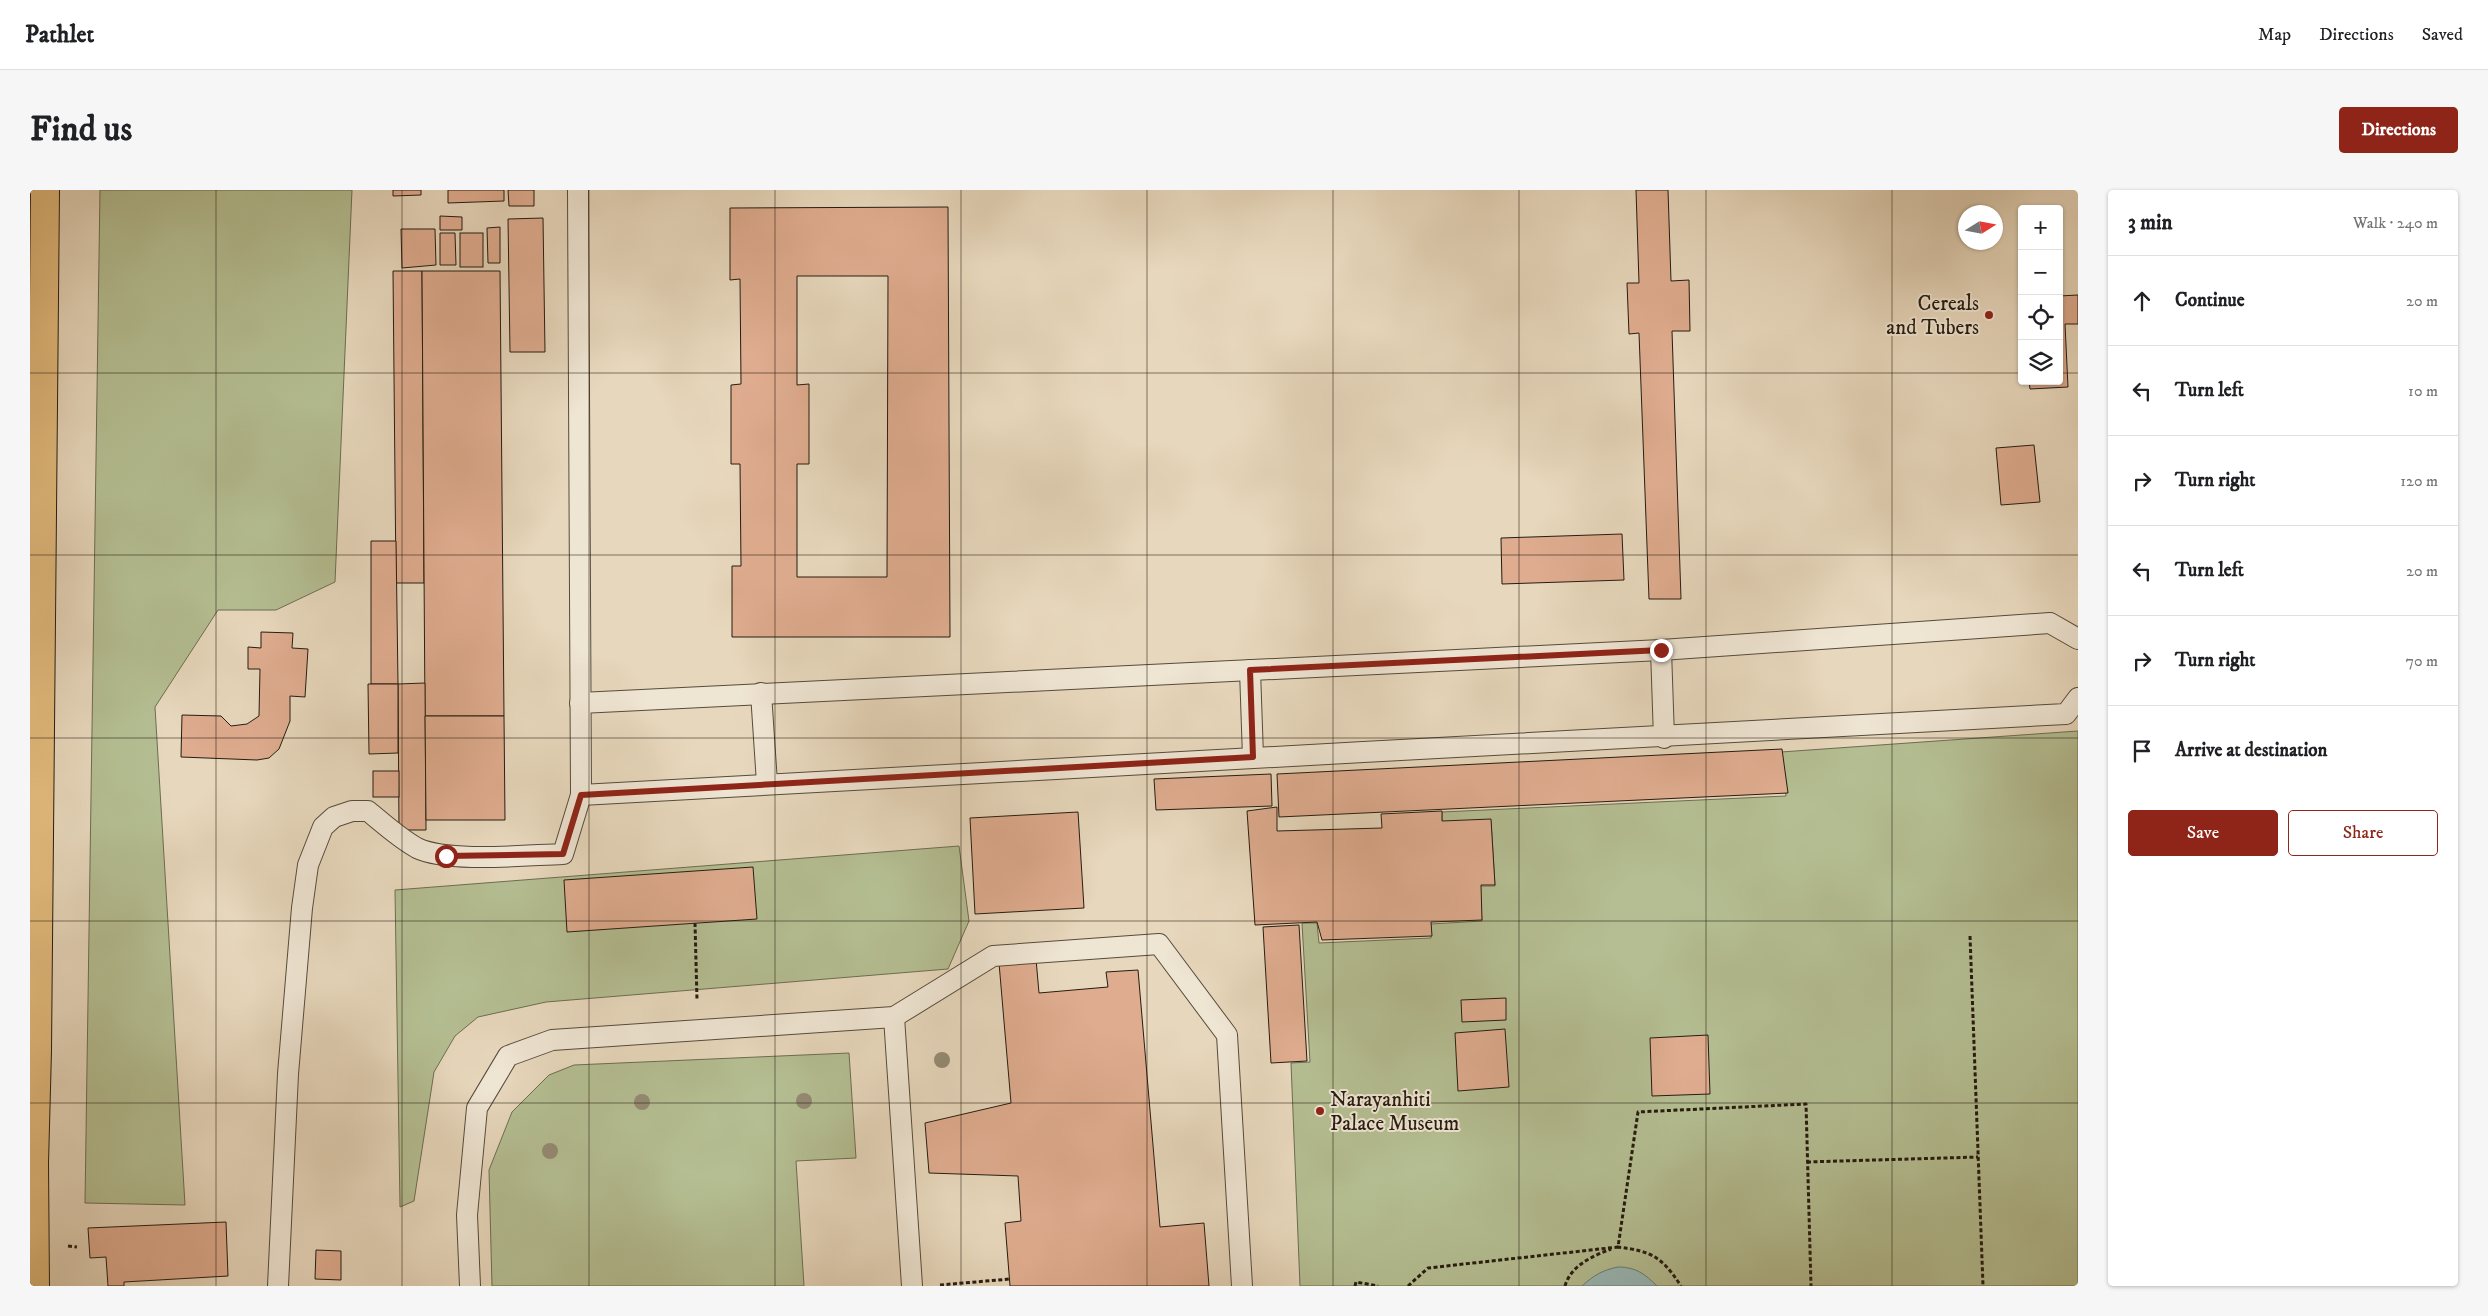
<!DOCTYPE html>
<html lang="en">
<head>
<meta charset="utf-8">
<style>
	:root { --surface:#fff; --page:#f6f6f6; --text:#202124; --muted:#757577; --line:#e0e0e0; --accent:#8f2418 }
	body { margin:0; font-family:"IM FELL DW Pica",serif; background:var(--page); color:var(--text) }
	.controls { position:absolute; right:15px; top:15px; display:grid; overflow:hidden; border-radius:5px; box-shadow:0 1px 4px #0004 }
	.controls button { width:45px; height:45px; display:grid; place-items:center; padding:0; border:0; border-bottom:1px solid var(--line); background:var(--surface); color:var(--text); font:25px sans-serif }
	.compass { position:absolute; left:1928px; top:15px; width:45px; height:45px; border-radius:50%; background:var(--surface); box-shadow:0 1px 4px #0004; rotate:79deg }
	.stop { position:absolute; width:15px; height:15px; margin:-11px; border:4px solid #8f2418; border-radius:50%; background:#fff }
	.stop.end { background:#8f2418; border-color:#fff; box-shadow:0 1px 5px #0008 }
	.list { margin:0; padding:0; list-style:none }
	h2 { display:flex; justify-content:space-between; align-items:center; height:65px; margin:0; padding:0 20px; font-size:21px }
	h2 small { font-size:16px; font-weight:400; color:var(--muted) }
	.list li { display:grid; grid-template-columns:32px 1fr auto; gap:15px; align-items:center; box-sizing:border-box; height:90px; padding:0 20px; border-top:1px solid var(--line) }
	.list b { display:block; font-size:19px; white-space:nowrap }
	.list em { font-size:16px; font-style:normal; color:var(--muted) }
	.actions { display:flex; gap:10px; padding:15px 20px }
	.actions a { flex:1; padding:11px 0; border:1px solid var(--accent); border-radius:5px; text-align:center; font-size:18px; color:var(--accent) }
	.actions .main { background:var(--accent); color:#fff }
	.icon { flex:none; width:28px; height:28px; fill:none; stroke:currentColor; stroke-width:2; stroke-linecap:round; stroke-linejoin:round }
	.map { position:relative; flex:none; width:2048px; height:1096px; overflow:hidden; border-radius:5px }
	header { display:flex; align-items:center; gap:30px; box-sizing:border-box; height:70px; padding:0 25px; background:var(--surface); border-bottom:1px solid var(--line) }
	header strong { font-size:24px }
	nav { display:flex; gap:28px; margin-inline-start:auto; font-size:18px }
	.intro { display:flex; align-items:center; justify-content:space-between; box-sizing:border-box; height:120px; padding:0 30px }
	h1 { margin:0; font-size:35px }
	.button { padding:12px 22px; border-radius:5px; background:var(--accent); color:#fff; font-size:18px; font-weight:700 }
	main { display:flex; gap:30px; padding:0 30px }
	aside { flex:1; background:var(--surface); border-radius:5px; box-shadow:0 1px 4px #0004 }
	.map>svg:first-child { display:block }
	.green { fill:#b4be92; stroke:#6c6d52 }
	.water { fill:#98b8b7; stroke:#6a7a75 }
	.building { fill:#dfac8f; stroke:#251c11; fill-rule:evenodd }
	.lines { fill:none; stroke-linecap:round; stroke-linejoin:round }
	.lane-casing { stroke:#564b3c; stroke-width:22 }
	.primary-casing { stroke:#251c11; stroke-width:30 }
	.path { stroke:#251c11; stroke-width:3; stroke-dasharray:4 2.5; stroke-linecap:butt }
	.lane { stroke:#efe5d3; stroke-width:20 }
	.primary { stroke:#e4bc7e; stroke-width:28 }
	.tree { fill:#948b73 }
	.route { stroke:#8f2418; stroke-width:6 }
	.grid { fill:none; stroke:#251c11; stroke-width:1; stroke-opacity:0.55 }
	.poi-dot { fill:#8f2418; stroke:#efe5d3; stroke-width:2 }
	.labels { text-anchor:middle; stroke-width:4; stroke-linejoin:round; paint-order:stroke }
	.poi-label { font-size:21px; fill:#251c11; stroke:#efe5d3; text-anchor:end }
</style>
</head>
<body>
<header>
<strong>Pathlet</strong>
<nav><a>Map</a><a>Directions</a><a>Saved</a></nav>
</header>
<div class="intro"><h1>Find us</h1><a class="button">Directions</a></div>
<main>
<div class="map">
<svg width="2048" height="1096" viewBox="0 0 2048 1096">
	<rect width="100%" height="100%" fill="#e7d7bc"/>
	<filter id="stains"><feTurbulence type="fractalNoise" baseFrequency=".004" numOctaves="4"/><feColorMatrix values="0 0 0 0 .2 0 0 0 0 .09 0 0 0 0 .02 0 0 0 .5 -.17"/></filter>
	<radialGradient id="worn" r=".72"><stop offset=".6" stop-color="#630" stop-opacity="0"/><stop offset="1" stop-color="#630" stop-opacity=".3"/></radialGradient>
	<g class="green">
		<polygon points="70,0 322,0 305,392 246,420 188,420 125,517 155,1015 55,1013"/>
		<polygon points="2048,541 2048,1096 1270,1096 1261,873 1280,872 1272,733 1287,733 1289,753 1401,748 1401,734 1452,731 1450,696 1465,696 1461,631 1412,632 1412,622 1756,606 1751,562"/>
		<polygon points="929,656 939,731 918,779 516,812 448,827 425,846 404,882 384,1011 370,1017 365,700"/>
		<polygon points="819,863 826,968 766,971 774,1096 462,1096 459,980 482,922 519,885 544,875"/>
	</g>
	<path class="water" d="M1588,1077C1606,1077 1615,1084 1627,1096H1552C1564,1085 1573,1080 1588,1077Z"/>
	<g class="building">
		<polygon points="363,0 391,0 391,5 363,6"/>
		<polygon points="418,0 474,0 474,11 418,13"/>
		<polygon points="478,0 504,0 504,16 479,16"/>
		<polygon points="1606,0 1638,0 1641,91 1659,90 1660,141 1642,141 1651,409 1619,409 1609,143 1599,144 1597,93 1609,93"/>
		<path d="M918,17L920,447H702V376H711L710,274H701V195L711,194L710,89L700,90V18ZM767,86H858L857,387H767V274H779V194L767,195Z"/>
		<polygon points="410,26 432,27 432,40 410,40"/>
		<polygon points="513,28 515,162 480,162 478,29"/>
		<polygon points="470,37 470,73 458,73 457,38"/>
		<polygon points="371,39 405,39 406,75 372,78"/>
		<polygon points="410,43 425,43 426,75 410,75"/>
		<rect x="430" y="43" width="23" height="34"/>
		<polygon points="363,81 392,81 394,393 366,393"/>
		<polygon points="392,81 470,81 474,526 395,526"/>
		<polygon points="2048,105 2048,134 2035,134 2038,197 2000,199 1999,191 2029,191 2029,106"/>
		<polygon points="2004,255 2010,312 1971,315 1966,258"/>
		<polygon points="1592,344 1594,390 1472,394 1471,348"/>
		<polygon points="341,351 366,351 368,494 341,494"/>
		<polygon points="231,442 263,443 262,458 278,459 275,507 260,506 260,531 249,559 239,568 227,570 151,567 152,525 191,526 201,536 217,534 229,526 230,479 218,479 218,457 231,458"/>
		<polygon points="395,493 396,640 369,640 368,494"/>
		<polygon points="338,494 368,494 368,563 339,564"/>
		<polygon points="395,526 474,526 475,630 396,630"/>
		<polygon points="1752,559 1758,603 1249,627 1247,584"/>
		<rect x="343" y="581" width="26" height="26"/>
		<polygon points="1241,584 1242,616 1126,620 1124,589"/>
		<polygon points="1247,617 1247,641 1352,638 1351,624 1412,621 1412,631 1461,629 1465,695 1451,695 1452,730 1401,732 1402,746 1292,750 1287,732 1225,735 1217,621"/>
		<polygon points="1048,622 1054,718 945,724 940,628"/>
		<polygon points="723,677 727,729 537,742 534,690"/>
		<polygon points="1269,735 1277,871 1241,873 1233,737"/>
		<polygon points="1006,769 1009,803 1078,797 1076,782 1108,780 1130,1037 1174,1033 1179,1096 980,1096 975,1033 991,1031 988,986 899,983 895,933 981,913 969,773"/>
		<polygon points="1476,808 1476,830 1432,832 1431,810"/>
		<polygon points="1475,839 1479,897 1428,901 1425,843"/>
		<polygon points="1678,845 1680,904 1622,906 1620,848"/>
		<polygon points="196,1032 198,1086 94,1092 94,1096 78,1096 76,1067 60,1068 58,1038"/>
		<polygon points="286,1060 311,1061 311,1090 285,1089"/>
	</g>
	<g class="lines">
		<defs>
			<g id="lane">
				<path d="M548,0L551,605C1046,574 1541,554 2036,524L2048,508"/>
				<polyline points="1631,460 1634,548"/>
				<polyline points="1220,480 1223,567"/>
				<polyline points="731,503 737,593"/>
				<polyline points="550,513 1631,460 2020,433 2048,449"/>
				<polyline points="864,827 882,1096"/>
				<path d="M248,1096L258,884L272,718L278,675L293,637L304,627L322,621H338C354,634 369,648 387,658C418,673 497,665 533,664L551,605"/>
				<polyline points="440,1096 437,1025 447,918 478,866 522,850 864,827 963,766 1129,754 1197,845 1212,1096"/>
			</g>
			<polyline id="primary" points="5,1096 4,973 7,861 15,0"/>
		</defs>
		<use href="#lane" class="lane-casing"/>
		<use href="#primary" class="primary-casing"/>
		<g class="path">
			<polyline points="665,733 667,810"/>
			<polyline points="1940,746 1953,1096"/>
			<polyline points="1777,972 1948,967"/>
			<polyline points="38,1056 47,1057"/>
			<path d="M1587,1057C1622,1061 1632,1067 1651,1096"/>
			<polyline points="910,1095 980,1089"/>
			<polyline points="1325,1096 1326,1092 1348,1096"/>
			<polyline points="1378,1096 1398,1078 1588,1057 1608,922 1776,914 1781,1096"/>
			<path d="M1535,1096C1541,1075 1563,1066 1581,1059"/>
		</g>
		<use href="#lane" class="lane"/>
		<use href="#primary" class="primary"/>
	</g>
	<g class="tree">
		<circle cx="912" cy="870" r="8"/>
		<circle cx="774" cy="911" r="8"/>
		<circle cx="612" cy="912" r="8"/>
		<circle cx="520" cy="961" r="8"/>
	</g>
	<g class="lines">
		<polyline class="route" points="416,666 533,664 551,605 1223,567 1220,480 1631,460"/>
	</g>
	<path class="grid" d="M186,0V1096M372,0V1096M559,0V1096M745,0V1096M931,0V1096M1117,0V1096M1303,0V1096M1489,0V1096M1676,0V1096M1862,0V1096M0,183H1992M2029,183H2048M0,365H2048M0,548H2048M0,731H2048M0,913H2048"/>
	<g class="poi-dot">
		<circle cx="1959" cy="125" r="5"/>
		<circle cx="1290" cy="921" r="5"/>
	</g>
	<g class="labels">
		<g class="poi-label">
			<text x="1949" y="120">Cereals<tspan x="1949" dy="24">and Tubers</tspan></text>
			<text x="1300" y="916" text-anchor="start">Narayanhiti<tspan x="1300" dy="24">Palace Museum</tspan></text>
		</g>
	</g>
	<rect width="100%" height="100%" filter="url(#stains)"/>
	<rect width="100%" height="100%" fill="url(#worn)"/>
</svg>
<div class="controls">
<button>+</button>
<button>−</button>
<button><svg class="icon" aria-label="locate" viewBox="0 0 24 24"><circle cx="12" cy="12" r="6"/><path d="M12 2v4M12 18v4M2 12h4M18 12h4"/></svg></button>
<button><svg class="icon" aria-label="layers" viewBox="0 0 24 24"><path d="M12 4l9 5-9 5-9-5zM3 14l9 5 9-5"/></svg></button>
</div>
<svg class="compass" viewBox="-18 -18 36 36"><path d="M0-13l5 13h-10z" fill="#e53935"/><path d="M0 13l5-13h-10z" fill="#757577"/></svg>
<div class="stop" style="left:416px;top:666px"></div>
<div class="stop end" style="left:1631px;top:460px"></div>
</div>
<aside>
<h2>3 min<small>Walk · 240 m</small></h2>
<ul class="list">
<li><svg class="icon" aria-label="ahead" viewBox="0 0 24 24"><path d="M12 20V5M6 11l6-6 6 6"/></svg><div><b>Continue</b></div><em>20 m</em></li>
<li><svg class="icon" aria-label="left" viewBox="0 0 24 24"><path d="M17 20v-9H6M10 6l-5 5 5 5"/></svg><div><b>Turn left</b></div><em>10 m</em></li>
<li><svg class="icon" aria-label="right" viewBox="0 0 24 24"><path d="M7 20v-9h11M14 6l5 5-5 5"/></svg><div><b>Turn right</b></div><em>120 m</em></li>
<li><svg class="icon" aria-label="left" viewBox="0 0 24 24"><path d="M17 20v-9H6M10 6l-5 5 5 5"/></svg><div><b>Turn left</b></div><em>20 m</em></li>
<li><svg class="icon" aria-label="right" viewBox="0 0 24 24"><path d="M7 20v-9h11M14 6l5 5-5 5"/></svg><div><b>Turn right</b></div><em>70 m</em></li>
<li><svg class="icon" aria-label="arrive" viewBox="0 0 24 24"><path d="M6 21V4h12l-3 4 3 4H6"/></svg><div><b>Arrive at destination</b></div></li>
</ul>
<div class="actions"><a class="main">Save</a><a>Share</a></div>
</aside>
</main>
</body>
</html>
